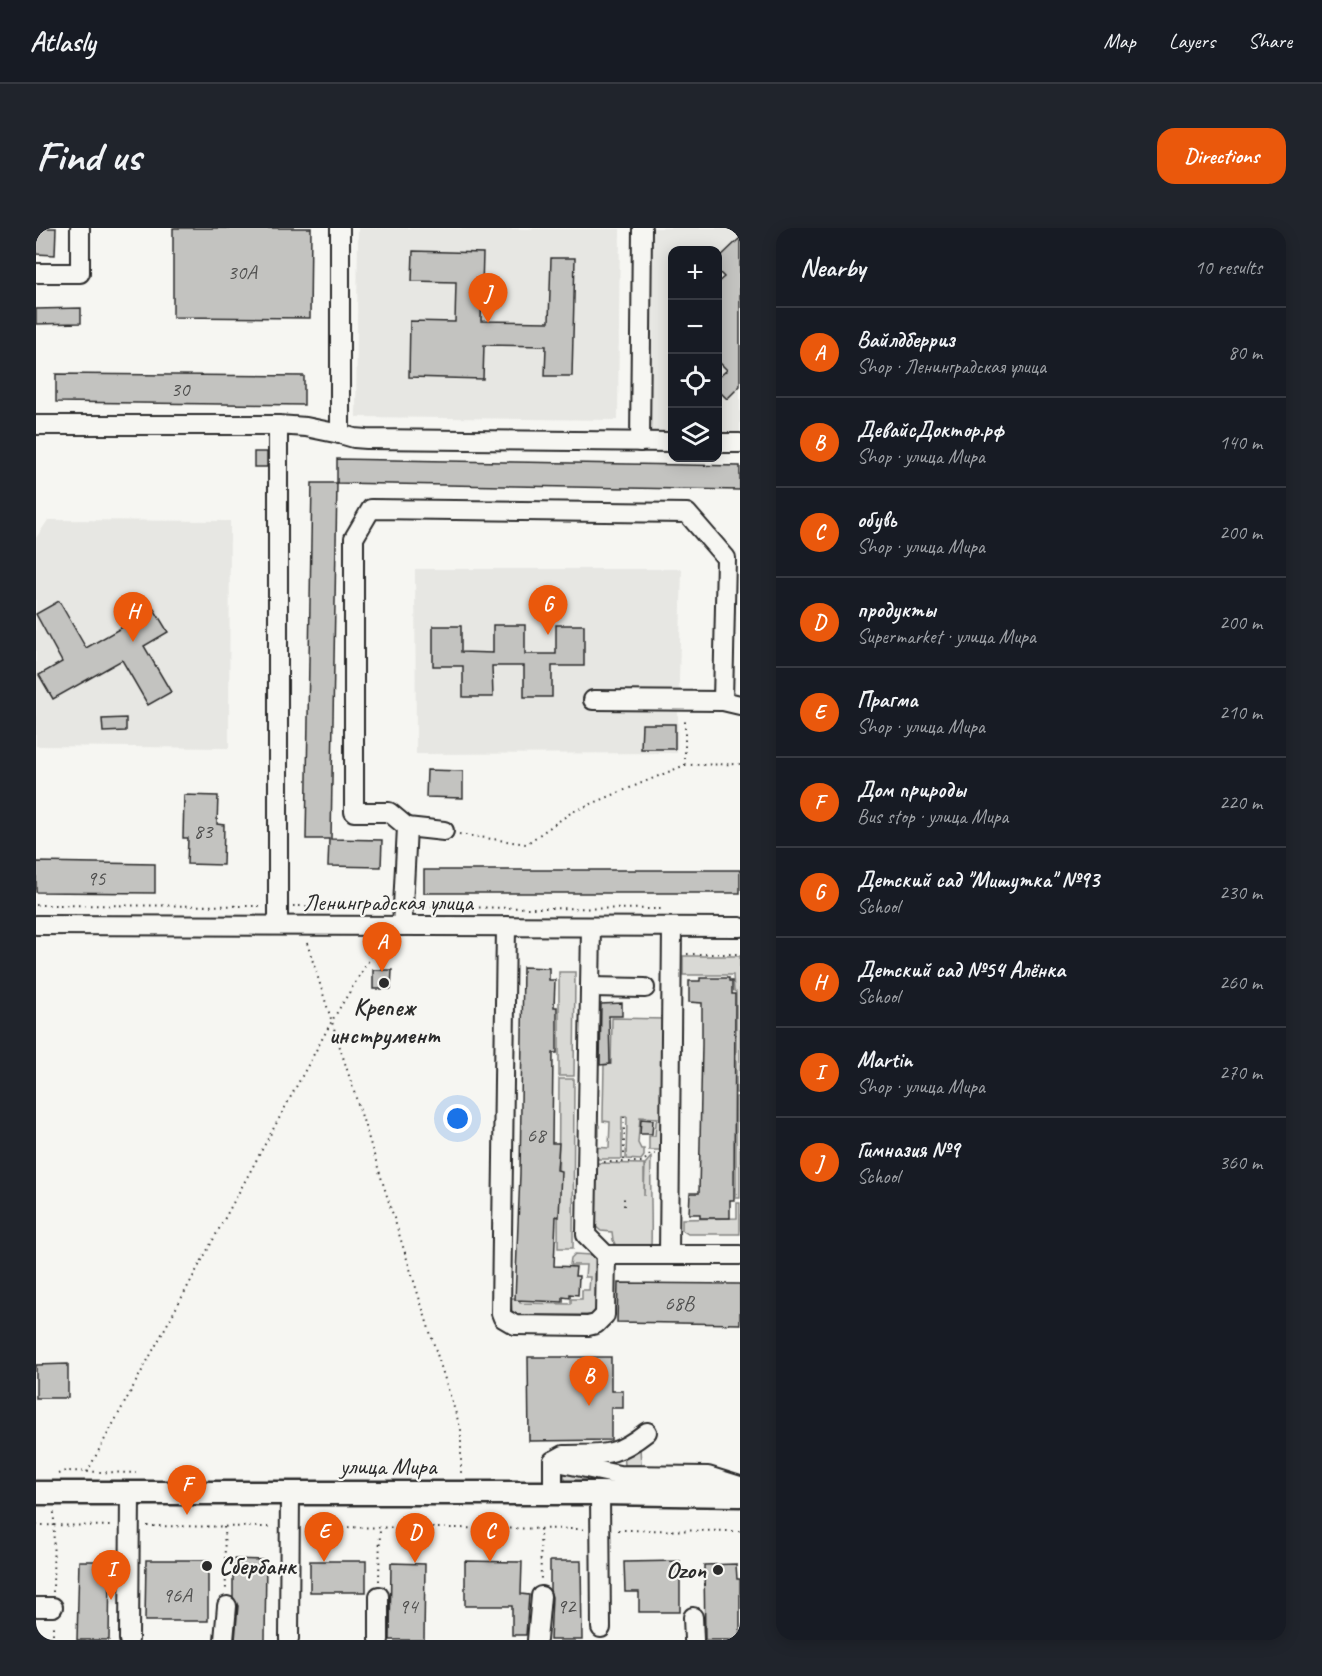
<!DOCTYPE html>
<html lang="en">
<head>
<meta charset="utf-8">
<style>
	:root { --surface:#171b24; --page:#20242c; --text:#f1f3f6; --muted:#9ea1a6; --line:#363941; --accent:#ea580c }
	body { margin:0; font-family:Caveat,sans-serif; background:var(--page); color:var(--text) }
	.controls { position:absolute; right:18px; top:18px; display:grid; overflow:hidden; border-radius:12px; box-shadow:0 3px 15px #0003 }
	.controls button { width:54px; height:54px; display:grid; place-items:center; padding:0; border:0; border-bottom:2px solid var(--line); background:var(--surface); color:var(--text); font:30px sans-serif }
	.you { position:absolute; left:422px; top:891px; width:21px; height:21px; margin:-15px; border:4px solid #fff; border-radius:50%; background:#1a73e8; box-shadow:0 0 0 9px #1a73e833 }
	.badge { display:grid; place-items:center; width:39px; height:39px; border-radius:50%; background:var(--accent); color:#fff; font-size:20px; font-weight:700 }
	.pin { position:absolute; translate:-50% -50px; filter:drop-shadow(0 2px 3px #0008) }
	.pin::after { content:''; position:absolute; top:32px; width:21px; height:18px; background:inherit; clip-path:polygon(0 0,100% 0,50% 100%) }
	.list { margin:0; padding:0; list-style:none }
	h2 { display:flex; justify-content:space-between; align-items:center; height:78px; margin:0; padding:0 24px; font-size:26px }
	h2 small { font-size:20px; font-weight:400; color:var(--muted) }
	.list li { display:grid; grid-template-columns:39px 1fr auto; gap:18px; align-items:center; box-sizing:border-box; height:90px; padding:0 24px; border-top:2px solid var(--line) }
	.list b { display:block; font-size:22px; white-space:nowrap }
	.list p { margin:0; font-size:20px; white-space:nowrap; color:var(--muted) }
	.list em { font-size:20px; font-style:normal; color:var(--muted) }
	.icon { flex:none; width:33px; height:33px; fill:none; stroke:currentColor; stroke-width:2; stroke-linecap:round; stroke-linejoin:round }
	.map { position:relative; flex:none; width:704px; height:1412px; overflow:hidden; border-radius:18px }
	header { display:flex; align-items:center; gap:36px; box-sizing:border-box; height:84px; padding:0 30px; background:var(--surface); border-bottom:2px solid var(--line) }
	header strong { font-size:28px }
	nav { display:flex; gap:33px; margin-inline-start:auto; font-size:21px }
	.intro { display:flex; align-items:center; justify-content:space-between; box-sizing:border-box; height:144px; padding:0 36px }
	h1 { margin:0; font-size:42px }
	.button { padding:15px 27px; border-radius:18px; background:var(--accent); color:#fff; font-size:21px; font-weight:700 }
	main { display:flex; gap:36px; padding:0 36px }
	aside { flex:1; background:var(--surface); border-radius:18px; box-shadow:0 3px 15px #0003 }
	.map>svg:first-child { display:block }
	.built { fill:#e7e7e3 }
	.green { fill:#d9d9d5; stroke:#828280; stroke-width:1.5 }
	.building { fill:#c3c3c0; stroke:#2b2b2b; stroke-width:1.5 }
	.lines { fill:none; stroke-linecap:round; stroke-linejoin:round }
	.minor-casing { stroke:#2b2b2b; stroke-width:22 }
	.major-casing { stroke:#2b2b2b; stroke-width:27 }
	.path { stroke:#2b2b2b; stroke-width:2; stroke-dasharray:1.5 4.5; stroke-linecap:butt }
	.minor { stroke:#f6f6f2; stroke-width:18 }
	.major { stroke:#f6f6f2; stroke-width:22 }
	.poi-dot { fill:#2b2b2b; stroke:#f6f6f2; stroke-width:2 }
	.labels { text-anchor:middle; stroke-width:4.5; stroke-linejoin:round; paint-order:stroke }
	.number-label { font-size:21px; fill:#515150 }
	.street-label { font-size:24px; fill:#2b2b2b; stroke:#f6f6f2 }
	.poi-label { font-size:24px; font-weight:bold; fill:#2b2b2b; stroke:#f6f6f2 }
</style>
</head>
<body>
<header>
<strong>Atlasly</strong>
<nav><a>Map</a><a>Layers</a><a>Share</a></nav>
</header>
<div class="intro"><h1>Find us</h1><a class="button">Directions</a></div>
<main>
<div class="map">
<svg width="704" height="1412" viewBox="0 0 704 1412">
	<rect width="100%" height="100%" fill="#f6f6f2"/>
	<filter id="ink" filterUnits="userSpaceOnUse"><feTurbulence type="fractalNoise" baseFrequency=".0167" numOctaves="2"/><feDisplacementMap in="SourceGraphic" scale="12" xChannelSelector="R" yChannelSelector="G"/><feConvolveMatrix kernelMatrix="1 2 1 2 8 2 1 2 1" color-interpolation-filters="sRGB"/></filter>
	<g filter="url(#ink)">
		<g class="built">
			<polygon points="322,0 584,1 582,192 320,189"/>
			<polygon points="616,0 704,0 704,204 682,204 682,22 636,22 636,204 616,204 612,197 614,4"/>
			<polygon points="12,292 194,293 193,520 0,518 0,310"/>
			<polygon points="379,341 646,341 641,525 380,526"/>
		</g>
		<g class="green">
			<polygon points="647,728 704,728 704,865 700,865 700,764 698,763 697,747 647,747"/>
			<polygon points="523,744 539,744 538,848 523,848"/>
			<polygon points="576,790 629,791 628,922 613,922 613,908 619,908 620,894 622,890 604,889 602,915 605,921 608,921 608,928 605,932 590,931 591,889 586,889 586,931 558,931 553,918 557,903 563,898 563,908 557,908 557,919 573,920 574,894 567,893 567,888 568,837 575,836"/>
			<polygon points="523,851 538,851 537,1020 522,1020"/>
			<rect x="700" y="869" width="4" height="101"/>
			<path d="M615,929C614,959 616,988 615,1019L580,1018L577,1012L576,1004L565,1003L559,998V935L608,936V968L609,936Z"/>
			<polygon points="701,975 704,975 704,1006 652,1006 646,1002 646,991 701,990"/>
			<polygon points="539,1026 555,1027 559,1030 560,1080 556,1087 482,1087 476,1083 475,1070 483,1070 484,1075 535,1076 535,1071 546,1071 546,1062 553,1062 554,1049 549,1049 550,1037 534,1037 535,1030"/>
			<polygon points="604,1220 605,1237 589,1237 588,1226"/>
			<polygon points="530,1241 664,1252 531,1257 528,1248"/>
		</g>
		<g class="building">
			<polygon points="0,0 20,0 19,27 0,26"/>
			<polygon points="137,0 275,0 274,90 137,89"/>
			<polygon points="704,10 704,158 691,171 681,161 681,151 691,142 681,132 681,55 688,49 681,42 681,32"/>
			<polygon points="377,23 447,25 445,93 513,94 515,30 539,30 536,148 509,148 510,118 448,117 447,151 373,149 374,93 419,94 420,54 376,53"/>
			<polygon points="45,80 45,95 0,96 0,81"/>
			<polygon points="20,146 268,148 268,177 20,174"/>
			<rect x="218" y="224" width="13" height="15"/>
			<polygon points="301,231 704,238 704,262 301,255"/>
			<polygon points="276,255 301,255 295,611 346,612 345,639 292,638 293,611 270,611"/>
			<polygon points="23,373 50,420 118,381 132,404 108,418 135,464 112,477 86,432 17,471 3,447 26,434 0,386"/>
			<polygon points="457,397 489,397 489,426 520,426 520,397 548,397 548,438 516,438 516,469 488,469 488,438 456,438 457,469 427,469 427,438 397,438 397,398 425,398 425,424 457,425"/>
			<polygon points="90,490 90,503 67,504 66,491"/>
			<polygon points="606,496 639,496 639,521 605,521"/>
			<polygon points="391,542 427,543 427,570 390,569"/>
			<polygon points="148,567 182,568 181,596 188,597 187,637 151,636 152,610 147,610"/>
			<polygon points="0,634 119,636 119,665 0,664"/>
			<rect x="388" y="642" width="316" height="23"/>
			<polygon points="487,739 513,740 513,752 519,752 518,779 521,779 521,825 517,825 516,915 523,915 521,942 525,943 523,989 520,988 518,1038 540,1039 539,1048 543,1048 542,1067 534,1066 534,1070 527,1069 527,1074 479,1072 484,946"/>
			<polygon points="337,742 356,742 355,761 337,761"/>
			<polygon points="664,750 693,750 693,753 696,753 696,766 699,766 698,972 694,972 694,990 664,990 664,986 653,986 654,965 663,965 666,817 666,775 653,774 653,753 664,753"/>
			<polygon points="586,775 586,788 573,788 574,836 564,837 565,776"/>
			<polygon points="605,891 617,892 616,906 604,906"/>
			<polygon points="582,1055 704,1056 704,1096 581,1094"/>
			<polygon points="492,1129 575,1129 575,1163 587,1163 587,1180 575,1180 575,1212 493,1213"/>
			<polygon points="32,1136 32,1170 0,1170 0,1137"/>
			<polygon points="197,1331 230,1332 229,1412 199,1412 202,1378 197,1369"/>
			<polygon points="110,1332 172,1332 172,1393 109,1393"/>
			<polygon points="43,1333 74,1333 73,1412 41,1412"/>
			<rect x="274" y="1333" width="56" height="31"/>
			<polygon points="429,1333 486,1334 485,1366 493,1367 490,1407 476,1407 476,1378 429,1378"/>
			<polygon points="514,1333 545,1333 546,1412 514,1412 516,1369 514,1362"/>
			<polygon points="644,1333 644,1384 603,1384 603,1364 589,1364 588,1334"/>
			<polygon points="355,1335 389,1336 388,1412 354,1412"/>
			<polygon points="700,1336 701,1351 704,1351 704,1412 669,1412 668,1337"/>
		</g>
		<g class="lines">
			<defs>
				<g id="minor">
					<polyline points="0,45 44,45 44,0"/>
					<polyline points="0,197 242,197"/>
					<polyline points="304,206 318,210 331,211 636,214"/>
					<polyline points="604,214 606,0"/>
					<polyline points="682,215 704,215"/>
					<polyline points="557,472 687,473"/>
					<polyline points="371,599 408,603"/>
					<polyline points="0,697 704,699"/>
					<polyline points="242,697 242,197 270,199 304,206 304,0"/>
					<polyline points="366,698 371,599 353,584 318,584 318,310 335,281 651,285 690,330 687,473 704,477"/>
					<polyline points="470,698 465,1085 467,1090 479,1097 552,1098 560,1096 569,1087 570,1027 550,1007 555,699"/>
					<polyline points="554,759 609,760"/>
					<polyline points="570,1027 704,1027"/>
					<polyline points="633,1027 636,699"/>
					<polyline points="517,1233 583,1247 672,1248 704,1258"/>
					<path d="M517,1265V1233L528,1227C568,1226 578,1230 611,1204"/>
					<polyline points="564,1265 565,1400"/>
					<polyline points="0,1379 17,1379"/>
					<polyline points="657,1389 658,1412"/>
					<polyline points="253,1411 254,1265"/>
					<polyline points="93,1412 94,1265"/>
					<polyline points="188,1412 191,1378"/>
					<polyline points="343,1412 343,1368"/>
					<polyline points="501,1412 505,1368"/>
				</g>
				<polyline id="major" points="0,1265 564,1265 704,1267"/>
			</defs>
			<use href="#minor" class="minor-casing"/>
			<use href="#major" class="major-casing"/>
			<g class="path">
				<polyline points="649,537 649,489"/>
				<polyline points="423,606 490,616 536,584 649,537 704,536"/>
				<polyline points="0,677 227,678"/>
				<polyline points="257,678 350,679"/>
				<polyline points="383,679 626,681"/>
				<polyline points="271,715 425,1202 425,1246"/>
				<polyline points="651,726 704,726"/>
				<polyline points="588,932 588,889"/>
				<polyline points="568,934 607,934 614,926 619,926"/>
				<polyline points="588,978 588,967"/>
				<polyline points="51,1244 297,791 344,714"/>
				<polyline points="22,1246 29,1243 100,1245"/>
				<polyline points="0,1297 78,1298"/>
				<polyline points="111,1298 237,1299"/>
				<polyline points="188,1299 190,1362"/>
				<polyline points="270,1299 549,1301"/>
				<polyline points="504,1301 505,1353"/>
				<polyline points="582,1302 704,1303"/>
				<polyline points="343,1353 344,1300"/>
				<polyline points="17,1364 18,1283"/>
				<polyline points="17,1412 17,1394"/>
			</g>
			<use href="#minor" class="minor"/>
			<use href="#major" class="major"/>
		</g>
	</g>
	<g class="poi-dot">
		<circle cx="348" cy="755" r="6"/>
		<circle cx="171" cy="1338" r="6"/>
		<circle cx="682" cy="1342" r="6"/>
	</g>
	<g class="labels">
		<g class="number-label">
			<text x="206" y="51">30А</text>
			<text x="144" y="168">30</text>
			<text x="167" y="610">83</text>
			<text x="60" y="657">95</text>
			<text x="500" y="914">68</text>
			<text x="643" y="1082">68В</text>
			<text x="141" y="1374">96А</text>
			<text x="372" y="1385">94</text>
			<text x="530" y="1385">92</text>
		</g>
		<g class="street-label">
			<text x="352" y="682">Ленинградская улица</text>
			<text x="352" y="1246">улица Мира</text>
		</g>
		<g class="poi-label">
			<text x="348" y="787">Крепеж<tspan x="348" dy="28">инструмент</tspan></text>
			<text x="183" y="1346" text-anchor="start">Сбербанк</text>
			<text x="670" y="1350" text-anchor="end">Ozon</text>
		</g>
	</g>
</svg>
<div class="controls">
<button>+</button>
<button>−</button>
<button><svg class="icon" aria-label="locate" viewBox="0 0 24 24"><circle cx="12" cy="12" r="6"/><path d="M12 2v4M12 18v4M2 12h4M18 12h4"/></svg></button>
<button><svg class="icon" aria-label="layers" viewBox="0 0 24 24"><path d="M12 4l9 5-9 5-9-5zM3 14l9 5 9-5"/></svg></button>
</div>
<div class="you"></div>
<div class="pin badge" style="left:346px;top:744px">A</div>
<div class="pin badge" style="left:553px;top:1178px">B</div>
<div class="pin badge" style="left:454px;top:1334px">C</div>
<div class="pin badge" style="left:379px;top:1335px">D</div>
<div class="pin badge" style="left:288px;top:1334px">E</div>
<div class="pin badge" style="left:151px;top:1287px">F</div>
<div class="pin badge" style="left:512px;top:407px">G</div>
<div class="pin badge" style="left:97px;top:414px">H</div>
<div class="pin badge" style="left:75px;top:1372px">I</div>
<div class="pin badge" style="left:452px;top:95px">J</div>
</div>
<aside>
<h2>Nearby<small>10 results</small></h2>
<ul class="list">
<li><span class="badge">A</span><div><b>Вайлдберриз</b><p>Shop · Ленинградская улица</p></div><em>80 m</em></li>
<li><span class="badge">B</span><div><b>ДевайсДоктор.рф</b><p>Shop · улица Мира</p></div><em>140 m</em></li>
<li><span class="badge">C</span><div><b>обувь</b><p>Shop · улица Мира</p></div><em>200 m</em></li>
<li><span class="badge">D</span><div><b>продукты</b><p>Supermarket · улица Мира</p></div><em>200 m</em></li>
<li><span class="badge">E</span><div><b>Прагма</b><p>Shop · улица Мира</p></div><em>210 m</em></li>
<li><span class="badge">F</span><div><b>Дом природы</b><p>Bus stop · улица Мира</p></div><em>220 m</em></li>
<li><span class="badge">G</span><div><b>Детский сад &quot;Мишутка&quot; №93</b><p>School</p></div><em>230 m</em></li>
<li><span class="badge">H</span><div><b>Детский сад №54 Алёнка</b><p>School</p></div><em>260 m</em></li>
<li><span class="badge">I</span><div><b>Martin</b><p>Shop · улица Мира</p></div><em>270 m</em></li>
<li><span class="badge">J</span><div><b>Гимназия №9</b><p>School</p></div><em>360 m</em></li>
</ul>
</aside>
</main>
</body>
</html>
